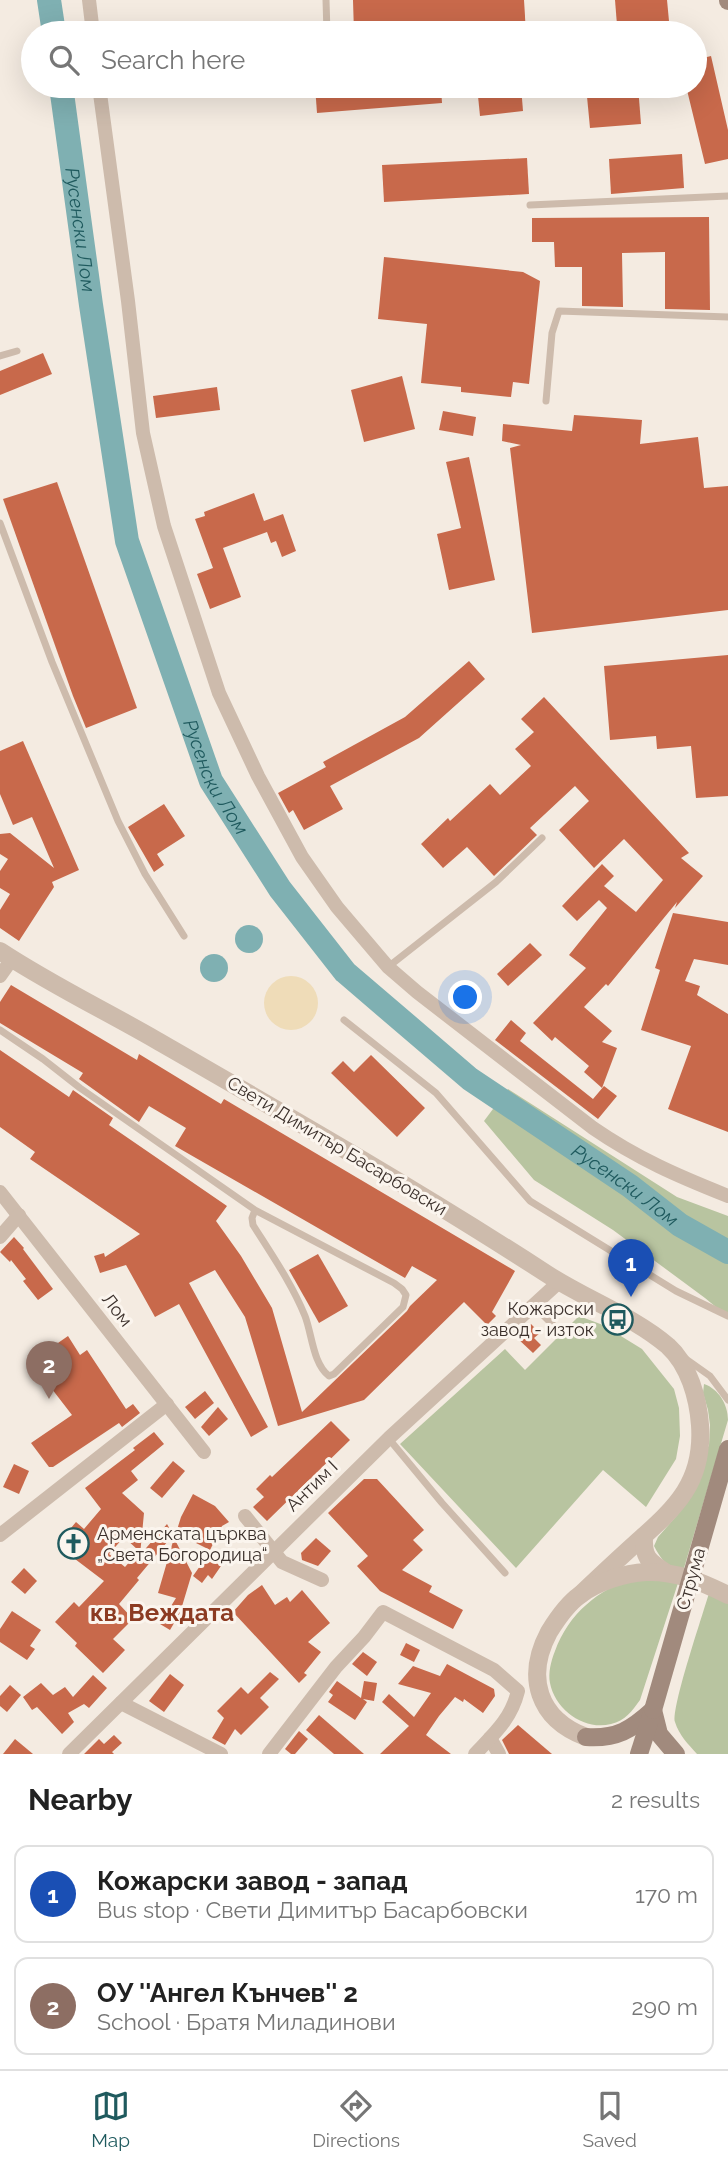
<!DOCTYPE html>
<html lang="en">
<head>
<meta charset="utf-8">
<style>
	:root { --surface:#fff; --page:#f2f2f2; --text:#222; --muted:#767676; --line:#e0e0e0; --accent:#1f5a5e }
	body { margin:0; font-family:Raleway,sans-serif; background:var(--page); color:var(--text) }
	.you { position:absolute; left:466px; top:998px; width:24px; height:24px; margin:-18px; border:5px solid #fff; border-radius:50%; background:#1a73e8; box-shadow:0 0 0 10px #1a73e833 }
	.badge { display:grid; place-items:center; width:46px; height:46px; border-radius:50%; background:var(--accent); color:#fff; font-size:23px; font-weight:700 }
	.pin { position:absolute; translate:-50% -58px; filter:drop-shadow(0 2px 4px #0008) }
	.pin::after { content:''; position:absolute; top:37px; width:24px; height:21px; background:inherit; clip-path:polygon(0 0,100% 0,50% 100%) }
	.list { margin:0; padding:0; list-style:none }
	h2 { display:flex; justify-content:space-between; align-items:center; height:91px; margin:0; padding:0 28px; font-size:30px }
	h2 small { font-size:23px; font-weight:400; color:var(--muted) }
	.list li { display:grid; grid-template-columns:46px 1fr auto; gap:21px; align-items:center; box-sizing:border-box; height:98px; margin:0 14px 14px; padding:0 14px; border:2px solid var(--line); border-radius:14px }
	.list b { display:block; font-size:26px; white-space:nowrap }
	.list p { margin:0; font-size:23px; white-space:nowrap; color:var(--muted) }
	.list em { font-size:23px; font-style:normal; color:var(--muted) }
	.icon { flex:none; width:38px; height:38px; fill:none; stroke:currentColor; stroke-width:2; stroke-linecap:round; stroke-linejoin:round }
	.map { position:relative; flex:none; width:728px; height:1754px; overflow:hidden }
	.search { position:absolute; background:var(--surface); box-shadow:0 7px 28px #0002; left:21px; right:21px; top:21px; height:77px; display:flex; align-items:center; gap:18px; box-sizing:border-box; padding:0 24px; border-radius:38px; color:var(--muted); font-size:26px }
	.sheet { height:315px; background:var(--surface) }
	nav { display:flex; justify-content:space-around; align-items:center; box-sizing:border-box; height:98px; border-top:2px solid var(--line); background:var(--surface); font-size:19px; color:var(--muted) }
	nav a { display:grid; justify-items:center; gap:4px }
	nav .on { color:var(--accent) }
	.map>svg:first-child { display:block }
	.green { fill:#b8c4a0 }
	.sand { fill:#efdcb8 }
	.water { fill:#7fb0b2 }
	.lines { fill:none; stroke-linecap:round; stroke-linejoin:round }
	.river { stroke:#7fb0b2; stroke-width:24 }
	.building { fill:#c8694b; fill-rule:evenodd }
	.service { stroke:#cdbbac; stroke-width:7 }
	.minor { stroke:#cdbbac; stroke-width:14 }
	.tertiary { stroke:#cdbbac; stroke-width:18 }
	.secondary { stroke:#a18a7d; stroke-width:18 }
	.secondary-bridge { stroke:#a18a7d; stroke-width:18 }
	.labels { text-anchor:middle; stroke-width:6; stroke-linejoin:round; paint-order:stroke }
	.street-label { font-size:18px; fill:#3b302b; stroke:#fbf5ee }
	.poi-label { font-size:18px; fill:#3b302b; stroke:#fbf5ee; text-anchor:end }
	.water-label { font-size:19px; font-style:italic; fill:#1f5a5e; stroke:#fbf5ee }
	.district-label { font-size:24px; font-weight:bold; fill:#8c3b22; stroke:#fbf5ee }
</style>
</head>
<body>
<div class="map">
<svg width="728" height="1754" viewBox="0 0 728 1754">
	<rect width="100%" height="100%" fill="#f4ebe1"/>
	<g class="green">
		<polygon points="508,1089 677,1197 728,1216 728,1317 705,1298 613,1230 534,1180 484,1121"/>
		<polygon points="579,1316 603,1325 642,1349 674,1389 679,1408 680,1436 676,1459 646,1507 603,1470 516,1568 400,1444 505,1349 525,1370"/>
		<path d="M704,1384C719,1389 728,1405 728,1420L684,1568C668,1570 661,1559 654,1546L658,1537L679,1513L709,1445L710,1425L708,1410L703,1393Z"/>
		<path d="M635,1577L679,1580L640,1700C632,1711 625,1721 611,1724C585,1731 555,1710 550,1683C548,1673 551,1661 555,1651C569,1613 598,1590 635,1577Z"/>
		<path d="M709,1593L728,1603V1754H697C688,1744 679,1735 675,1722C671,1708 703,1614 709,1593Z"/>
	</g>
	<circle class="sand" cx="291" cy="1003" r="27"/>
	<g class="water">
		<circle cx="249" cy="939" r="14"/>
		<circle cx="214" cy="968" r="14"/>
	</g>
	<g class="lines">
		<g class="river">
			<polyline points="49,0 54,33"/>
			<path id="s1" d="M61,86L91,305L127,541L211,781L280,889L345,972L470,1079L630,1186L680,1225L728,1252"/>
		</g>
	</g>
	<g class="building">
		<polygon points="353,0 524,0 526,33 354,33"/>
		<polygon points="615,0 667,0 669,21 617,25"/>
		<polygon points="711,56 728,130 728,159 705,164 686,86 695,86 695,60"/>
		<polygon points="315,86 441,86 442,103 317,113"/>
		<polygon points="477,86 521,86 523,111 480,116"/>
		<polygon points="586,86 638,86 641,124 590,128"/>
		<polygon points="682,154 684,188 611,194 609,159"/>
		<polygon points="527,158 529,194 384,202 382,165"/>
		<polygon points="709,217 710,310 665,309 665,252 622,253 623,307 582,306 582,267 555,267 554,242 532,242 532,218"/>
		<polygon points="384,257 523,272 540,281 529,384 513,382 511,397 461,392 461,387 421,383 427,324 378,319"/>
		<polygon points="43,353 52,374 0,395 0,371"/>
		<polygon points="402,376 415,429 364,442 351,390"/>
		<polygon points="217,387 220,410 156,418 153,396"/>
		<polygon points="443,411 476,417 473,436 439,430"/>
		<polygon points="574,415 642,420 640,444 698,437 704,488 728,486 728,610 532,633 510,448 521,445 502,441 503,424 572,431"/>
		<polygon points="469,457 495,580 449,590 437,534 461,528 446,462"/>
		<polygon points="57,482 137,708 86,728 73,696 3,499"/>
		<polygon points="254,493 264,521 283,514 296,551 282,557 276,541 271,543 267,532 223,548 241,597 210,609 197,574 213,568 195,519 205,516 204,512"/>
		<polygon points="728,655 728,796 696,798 691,746 657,749 656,736 610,740 604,666"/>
		<polygon points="469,661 485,679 419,738 330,786 343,809 304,830 293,810 289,813 278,793 326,767 323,762 405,717"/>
		<polygon points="544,697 689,853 681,858 703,876 675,908 677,902 608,986 606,984 584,1007 612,1031 602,1042 617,1048 602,1088 584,1072 589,1066 555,1037 552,1041 533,1023 586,968 569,955 607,908 599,900 577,921 562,906 602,864 614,876 604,886 636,912 663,880 624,839 594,868 559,830 589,801 575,786 530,828 537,835 494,876 467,847 443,868 421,844 448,818 450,821 490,784 500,795 531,766 515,749 534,732 521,719"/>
		<polygon points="23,741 79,870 52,882 54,887 19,941 0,928 0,910 10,894 0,888 0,871 8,859 0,854 0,834 10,833 54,868 32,817 13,825 0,794 0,751"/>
		<polygon points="164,804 185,836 157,854 164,865 154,872 128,827"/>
		<polygon points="673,913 728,922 728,965 694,959 685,981 700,986 697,995 728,1014 728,1132 668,1109 691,1046 641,1030 660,970 655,968"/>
		<polygon points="530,943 542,955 508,986 497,974"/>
		<polygon points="11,985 137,1060 139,1054 221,1104 224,1099 515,1271 492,1312 496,1316 487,1325 464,1302 364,1400 278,1426 245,1317 215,1270 189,1283 268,1427 251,1437 179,1304 155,1317 126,1265 100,1273 94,1256 104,1253 105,1257 140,1234 30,1159 35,1152 0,1127 0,1050 69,1097 73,1090 113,1118 109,1125 227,1206 216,1221 241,1256 272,1308 302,1412 407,1311 410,1306 437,1280 412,1266 405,1278 175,1146 186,1128 149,1106 139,1122 79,1079 83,1073 0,1023 0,1002"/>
		<polygon points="511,1020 526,1033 520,1041 593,1099 604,1086 617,1096 598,1119 495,1040"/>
		<polygon points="371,1055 425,1108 397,1137 331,1073 343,1061 354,1072"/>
		<polygon points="14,1237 24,1248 23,1249 53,1289 38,1300 23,1281 26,1279 11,1260 10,1262 0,1252"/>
		<polygon points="318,1254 348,1306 319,1323 289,1270"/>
		<polygon points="531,1324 540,1333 534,1338 541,1345 533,1353 517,1338"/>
		<polygon points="68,1336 80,1355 87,1350 126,1409 133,1404 140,1413 122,1427 119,1423 53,1467 49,1467 31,1443 72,1415 45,1380 57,1371 45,1352"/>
		<polygon points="205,1391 214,1403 195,1419 185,1407"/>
		<polygon points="218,1407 228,1419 209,1436 201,1427"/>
		<polygon points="331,1421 350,1440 267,1521 253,1507 264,1497 256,1489 270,1475 272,1477"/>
		<path d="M154,1432L164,1444L131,1471L138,1480L122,1493L144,1513L140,1555L167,1524L173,1535L137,1578L139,1580L119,1604L133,1619L113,1639L125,1650L103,1673L75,1646L77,1643L55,1622L74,1602L79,1607L104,1581L75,1559L76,1558L68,1551L75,1543L66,1534L76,1522L84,1529L101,1509L85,1488L135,1450L133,1448ZM124,1537L139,1551L125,1567L109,1554Z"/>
		<polygon points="173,1461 185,1471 162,1498 150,1488"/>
		<polygon points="14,1464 29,1471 19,1494 3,1487"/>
		<polygon points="364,1479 377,1479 424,1530 413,1540 423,1550 402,1570 432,1586 429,1592 463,1610 453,1629 380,1591 357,1566 368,1556 328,1513"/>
		<polygon points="193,1494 215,1506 229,1522 222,1526 210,1550 176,1533 181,1517"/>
		<polygon points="174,1538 192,1573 180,1613 170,1630 160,1624 176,1598 158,1593"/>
		<polygon points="316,1538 331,1551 318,1566 302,1560 301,1553"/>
		<polygon points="207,1556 221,1566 212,1579 208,1575 202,1583 193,1576"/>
		<polygon points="24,1568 37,1581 25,1594 11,1582"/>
		<polygon points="262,1585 275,1605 287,1597 290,1602 302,1590 330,1623 308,1642 321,1652 304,1673 307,1675 299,1683 233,1612 248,1595"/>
		<polygon points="12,1611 41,1630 30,1646 35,1649 27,1660 0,1642 0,1629"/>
		<polygon points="406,1643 420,1650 414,1662 400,1655"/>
		<polygon points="363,1652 377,1662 367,1676 352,1664"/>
		<polygon points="447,1664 494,1689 495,1696 483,1713 464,1699 463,1702 455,1697 439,1716 426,1735 451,1754 380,1754 409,1726 382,1702 389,1694 414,1717 431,1693 398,1684 413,1666 440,1676"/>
		<polygon points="270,1672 279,1679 260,1698 269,1707 241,1735 235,1729 225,1745 212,1738 224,1718 217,1711 241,1687 248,1694"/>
		<polygon points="170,1674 184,1685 164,1712 149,1701"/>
		<polygon points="93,1675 107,1688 89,1708 84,1704 68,1713 74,1722 62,1734 37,1707 32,1710 23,1697 41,1683 53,1695 65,1687 73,1697"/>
		<polygon points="337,1681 361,1698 364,1681 377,1683 374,1701 363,1699 367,1702 355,1720 328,1702 333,1695 329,1692"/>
		<polygon points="10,1685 21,1695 7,1712 0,1706 0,1696"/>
		<polygon points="319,1715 364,1754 334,1754 306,1730"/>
		<polygon points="518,1725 552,1754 509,1754 502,1740"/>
		<polygon points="299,1731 308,1739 295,1754 291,1754 285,1749"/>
		<polygon points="114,1735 122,1743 112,1752 114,1754 84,1754 99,1739 104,1744"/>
		<polygon points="15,1739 33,1754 3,1754"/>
	</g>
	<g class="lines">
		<g class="service">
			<polyline points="326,0 327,33"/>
			<polyline points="530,205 728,196"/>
			<polyline points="0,356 17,351"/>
			<polyline points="546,401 552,333 559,311 728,317"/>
			<polyline points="0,523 52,662 118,821 145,874 184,936"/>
			<polyline points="388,967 496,882 542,838"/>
			<polyline points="344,1020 436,1093 530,1201 676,1291 728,1316"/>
			<path d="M0,1030L43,1059L80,1088L255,1210L394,1283L402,1289L406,1295L403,1307L334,1374L329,1376C313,1364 312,1334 305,1316C292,1284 272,1255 253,1225L252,1218L255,1210"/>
			<polyline points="534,1306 557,1329"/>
			<polyline points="686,1359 710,1376 728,1400"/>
			<polyline points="389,1439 442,1503 505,1573"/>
		</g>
		<g class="minor">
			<polyline points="89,0 93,33"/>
			<path d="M99,86L128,301L143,433L164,526L219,693L258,776L302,857L337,907L388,967L417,992L593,1128C638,1159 678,1176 728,1196"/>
			<polyline points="0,976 12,959"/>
			<polyline points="0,1192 204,1452"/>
			<polyline points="0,1237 19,1215"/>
			<polyline points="245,1516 282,1562 322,1580"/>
			<polyline points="0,1535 167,1404"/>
			<polyline points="121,1703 221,1754"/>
			<polyline points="490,1738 499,1754"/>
			<polyline points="69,1754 389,1438 559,1282"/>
			<path d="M269,1754L336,1667L364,1637L383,1612L494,1670L518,1691C511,1719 495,1733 475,1754"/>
		</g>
		<g class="tertiary">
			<path d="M0,951C50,984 104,1010 156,1040C288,1116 419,1191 547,1274C585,1299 633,1316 668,1346C689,1365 698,1398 700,1425C704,1483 675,1508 636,1543C617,1560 599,1577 580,1595"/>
			<path d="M644,1536C643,1557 648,1561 665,1572"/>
			<path d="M586,1737C538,1719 525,1677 549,1632C557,1619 567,1604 580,1595C597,1582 625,1573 646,1572C676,1571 702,1582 728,1595"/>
		</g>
		<g class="secondary">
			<polyline points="728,0 728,1"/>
			<polyline points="653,1710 659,1734 676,1754"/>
			<path d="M586,1737C617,1739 631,1730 653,1710"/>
			<polyline points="639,1754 653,1710"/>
		</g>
		<polyline class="secondary-bridge" points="653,1710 728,1449"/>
	</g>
	<defs>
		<symbol id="bus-ring" viewBox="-11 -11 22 22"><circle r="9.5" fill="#fbf5ee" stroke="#1f5a5e" stroke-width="1.5"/><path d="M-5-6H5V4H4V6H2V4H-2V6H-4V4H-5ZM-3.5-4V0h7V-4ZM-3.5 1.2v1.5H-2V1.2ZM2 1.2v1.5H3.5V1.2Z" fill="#1f5a5e"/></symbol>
		<symbol id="church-ring" viewBox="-11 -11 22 22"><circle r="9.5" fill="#fbf5ee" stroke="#1f5a5e" stroke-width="1.5"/><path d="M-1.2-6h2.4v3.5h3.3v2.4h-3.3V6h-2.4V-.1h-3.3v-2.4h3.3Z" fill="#1f5a5e"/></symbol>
	</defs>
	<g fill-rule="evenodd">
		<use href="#bus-ring" x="600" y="1302" width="35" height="35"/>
		<use href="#church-ring" x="56" y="1526" width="35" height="35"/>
	</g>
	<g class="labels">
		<g class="street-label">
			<text transform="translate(337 1146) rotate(31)" y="6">Свети Димитър Басарбовски</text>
			<text transform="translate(117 1310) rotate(52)" y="6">Лом</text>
			<text transform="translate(312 1486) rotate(-44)" y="6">Антим I</text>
			<text transform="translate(691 1579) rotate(-74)" y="6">Струма</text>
		</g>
		<g class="poi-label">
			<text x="594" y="1315">Кожарски<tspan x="594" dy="21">завод - изток</tspan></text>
			<text x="97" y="1540" text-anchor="start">Арменската църква<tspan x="97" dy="21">„Света Богородица“</tspan></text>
		</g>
		<g class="water-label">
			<text dy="7" stroke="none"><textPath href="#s1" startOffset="145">Русенски Лом</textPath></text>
			<text dy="7" stroke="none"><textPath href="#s1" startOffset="712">Русенски Лом</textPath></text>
			<text dy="7" stroke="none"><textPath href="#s1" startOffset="1300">Русенски Лом</textPath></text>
		</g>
		<g class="district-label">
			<text x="162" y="1621">кв. Веждата</text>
		</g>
	</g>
</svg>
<div class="you"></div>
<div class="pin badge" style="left:631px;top:1297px;background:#1a4fb4">1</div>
<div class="pin badge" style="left:49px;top:1399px;background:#8d6e63">2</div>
<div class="search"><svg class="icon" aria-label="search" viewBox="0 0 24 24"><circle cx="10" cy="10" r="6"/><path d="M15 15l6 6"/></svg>Search here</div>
</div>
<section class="sheet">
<h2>Nearby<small>2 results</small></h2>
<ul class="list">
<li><span class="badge" style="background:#1a4fb4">1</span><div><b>Кожарски завод - запад</b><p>Bus stop · Свети Димитър Басарбовски</p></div><em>170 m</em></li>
<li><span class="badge" style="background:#8d6e63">2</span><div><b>ОУ ''Ангел Кънчев'' 2</b><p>School · Братя Миладинови</p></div><em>290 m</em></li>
</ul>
</section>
<nav>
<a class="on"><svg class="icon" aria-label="map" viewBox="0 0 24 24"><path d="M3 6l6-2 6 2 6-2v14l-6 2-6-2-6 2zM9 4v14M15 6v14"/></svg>Map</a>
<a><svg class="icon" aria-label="directions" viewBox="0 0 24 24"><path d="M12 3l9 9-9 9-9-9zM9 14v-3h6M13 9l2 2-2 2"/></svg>Directions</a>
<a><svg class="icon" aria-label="saved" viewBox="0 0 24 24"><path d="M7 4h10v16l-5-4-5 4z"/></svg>Saved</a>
</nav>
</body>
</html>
